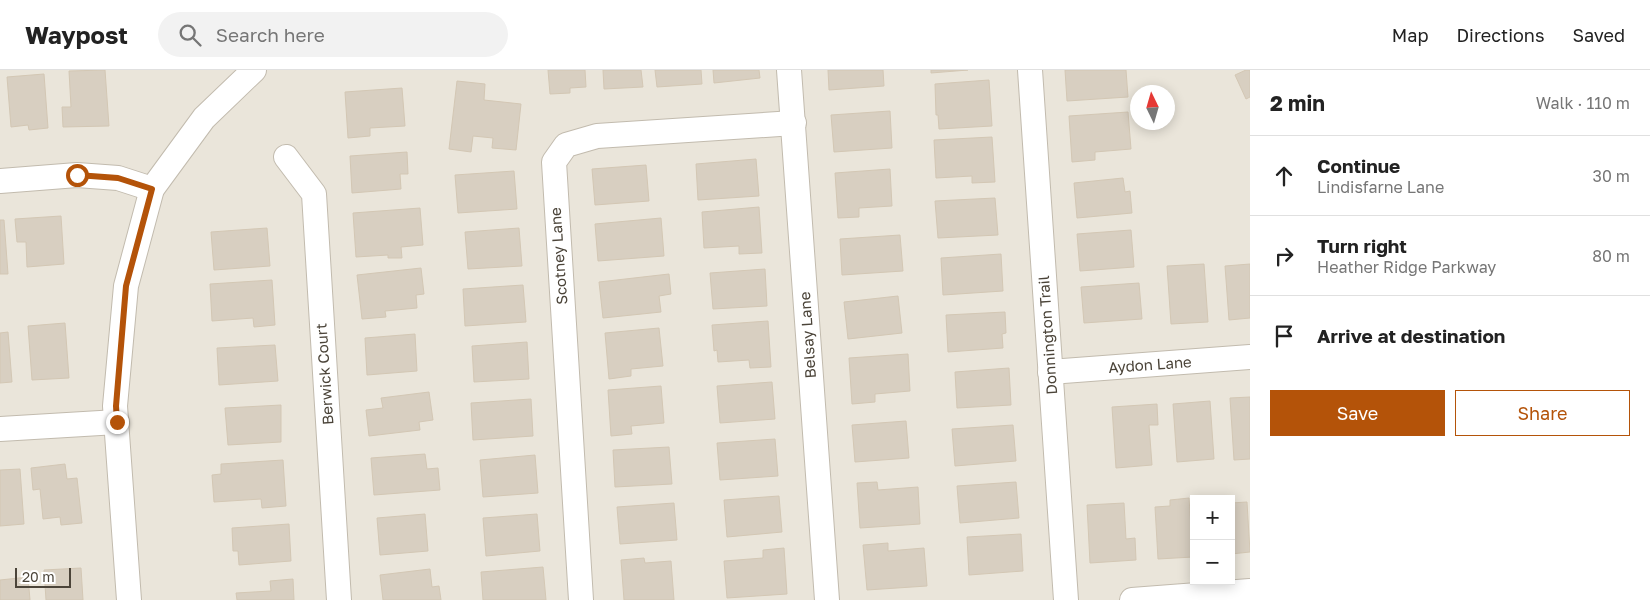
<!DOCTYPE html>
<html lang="en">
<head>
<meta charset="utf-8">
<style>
	:root { --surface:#fff; --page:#f2f2f2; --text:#222; --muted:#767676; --line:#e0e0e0; --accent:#b45309 }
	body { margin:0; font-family:"Golos Text",sans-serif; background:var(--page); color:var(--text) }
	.controls { position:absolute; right:15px; bottom:15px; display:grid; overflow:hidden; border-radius:0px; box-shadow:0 2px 12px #0003 }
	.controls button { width:45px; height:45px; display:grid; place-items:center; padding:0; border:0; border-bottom:1px solid var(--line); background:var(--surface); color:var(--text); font:25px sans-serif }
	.compass { position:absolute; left:1130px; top:15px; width:45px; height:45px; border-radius:50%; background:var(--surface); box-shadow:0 2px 12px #0003; rotate:355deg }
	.scale { position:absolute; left:15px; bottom:12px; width:56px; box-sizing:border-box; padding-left:5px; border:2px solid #4b4439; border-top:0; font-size:14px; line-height:18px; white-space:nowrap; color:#4b4439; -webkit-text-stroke:4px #fff; paint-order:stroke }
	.stop { position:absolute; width:15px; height:15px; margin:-11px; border:4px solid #b45309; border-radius:50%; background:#fff }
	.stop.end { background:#b45309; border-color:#fff; box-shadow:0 1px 5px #0008 }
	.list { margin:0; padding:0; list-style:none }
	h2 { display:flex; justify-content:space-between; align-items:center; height:65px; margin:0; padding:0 20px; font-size:21px }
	h2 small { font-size:16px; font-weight:400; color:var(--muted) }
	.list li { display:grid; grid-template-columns:32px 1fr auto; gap:15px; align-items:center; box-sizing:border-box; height:80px; padding:0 20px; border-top:1px solid var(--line) }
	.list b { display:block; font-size:19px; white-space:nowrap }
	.list p { margin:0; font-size:16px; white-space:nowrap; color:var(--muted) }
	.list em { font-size:16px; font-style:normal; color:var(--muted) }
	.actions { display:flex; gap:10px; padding:15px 20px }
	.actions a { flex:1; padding:11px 0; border:1px solid var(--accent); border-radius:0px; text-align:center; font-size:18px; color:var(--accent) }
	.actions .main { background:var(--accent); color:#fff }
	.icon { flex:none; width:28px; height:28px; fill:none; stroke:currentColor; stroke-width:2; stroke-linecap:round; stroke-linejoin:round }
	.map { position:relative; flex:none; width:1250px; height:530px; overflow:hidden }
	header { display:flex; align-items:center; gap:30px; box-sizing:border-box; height:70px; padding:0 25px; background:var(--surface); border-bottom:1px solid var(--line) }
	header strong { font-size:24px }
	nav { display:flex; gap:28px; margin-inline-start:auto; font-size:18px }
	.search { width:350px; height:45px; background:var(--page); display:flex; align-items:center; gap:12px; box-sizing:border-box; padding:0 18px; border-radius:28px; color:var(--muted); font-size:19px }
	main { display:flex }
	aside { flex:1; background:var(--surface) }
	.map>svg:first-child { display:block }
	.residential { fill:#eae5da; fill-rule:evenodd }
	.building { fill:#d8cfc1; stroke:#d3c7b4 }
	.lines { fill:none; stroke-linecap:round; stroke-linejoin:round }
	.minor-casing { stroke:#c2bbae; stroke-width:26 }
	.minor { stroke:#fff; stroke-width:24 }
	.route { stroke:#b45309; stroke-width:6 }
	.labels { text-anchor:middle; stroke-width:4.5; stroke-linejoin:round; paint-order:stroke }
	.street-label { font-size:15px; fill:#4b4439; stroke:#fff }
</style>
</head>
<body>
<header>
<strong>Waypost</strong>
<div class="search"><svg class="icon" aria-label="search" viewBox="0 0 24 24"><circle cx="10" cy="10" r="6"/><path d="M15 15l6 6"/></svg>Search here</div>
<nav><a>Map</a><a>Directions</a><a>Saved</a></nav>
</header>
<main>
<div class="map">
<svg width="1250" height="530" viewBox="0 0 1250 530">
	<rect width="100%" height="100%" fill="#f6f3ec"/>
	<path class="residential" d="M0,0H1250V530H0ZM1138,22H1168V52H1138ZM1194,429H1231V511H1194Z"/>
	<g class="building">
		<polygon points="105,0 109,56 63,57 62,37 71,37 69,1"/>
		<polygon points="548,0 585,0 586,17 570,18 570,23 550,24"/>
		<polygon points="603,0 641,0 643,17 604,19"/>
		<polygon points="655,0 701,0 702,14 657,17"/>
		<polygon points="713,0 759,0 760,8 714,13"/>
		<polygon points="828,0 883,0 884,16 829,20"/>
		<polygon points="931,0 968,0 931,3"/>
		<polygon points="1065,0 1126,0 1128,27 1067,31"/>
		<polygon points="1246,0 1250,0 1250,27 1246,29 1235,5"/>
		<polygon points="44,4 48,58 29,60 28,55 11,57 7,7"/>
		<polygon points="989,10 992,56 939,59 938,45 936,45 935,14"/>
		<polygon points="457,11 485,14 484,30 521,34 516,80 492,78 493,68 473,66 471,82 449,79"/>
		<polygon points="402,18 405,56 370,58 370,66 348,68 345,22"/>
		<polygon points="890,41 892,78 834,82 831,45"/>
		<polygon points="1128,42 1131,79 1095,82 1095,90 1072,92 1069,46"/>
		<polygon points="992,67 995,112 972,113 972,106 936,108 934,70"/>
		<polygon points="407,82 408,104 400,104 401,119 352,123 350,86"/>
		<polygon points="756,89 759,126 698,130 696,94"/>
		<polygon points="646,95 649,131 595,135 592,99"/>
		<polygon points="890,99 892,136 859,138 859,147 838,148 835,103"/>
		<polygon points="514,101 517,139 458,143 455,105"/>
		<polygon points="1123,108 1125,122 1130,121 1132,143 1077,148 1074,113"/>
		<polygon points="995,128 998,165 938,168 935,131"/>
		<polygon points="759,137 762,183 739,184 739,176 704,178 702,142"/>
		<polygon points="420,138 423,175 401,177 402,188 388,188 388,185 356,187 353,143"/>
		<polygon points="61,146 64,194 27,197 26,172 17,172 15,149"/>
		<polygon points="661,148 664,186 598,191 595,154"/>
		<polygon points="0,150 4,150 8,204 0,204"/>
		<polygon points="267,158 270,196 214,200 211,162"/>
		<polygon points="519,158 522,196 468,199 465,162"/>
		<polygon points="1131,160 1134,197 1080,201 1077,164"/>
		<polygon points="900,165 903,201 842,205 840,169"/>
		<polygon points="1001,184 1003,221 943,225 941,188"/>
		<polygon points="1204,194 1208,252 1171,254 1167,196"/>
		<polygon points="1250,194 1250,248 1229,250 1225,196"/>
		<polygon points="421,198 424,224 416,225 417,238 385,241 386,247 362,249 357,205"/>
		<polygon points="765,199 767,236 713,239 710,203"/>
		<polygon points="669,204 671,224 659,226 661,242 603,248 599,212"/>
		<polygon points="272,210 275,255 254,257 253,248 212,251 210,214"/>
		<polygon points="1139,213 1142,249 1084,253 1081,217"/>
		<polygon points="523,215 526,252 465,256 463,219"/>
		<polygon points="898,226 902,263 848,269 844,232"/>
		<polygon points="1005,242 1006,263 1002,264 1003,278 948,282 946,245"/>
		<polygon points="768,251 771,297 750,298 749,290 718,292 717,280 714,281 712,255"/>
		<polygon points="65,253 69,308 32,310 28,256"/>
		<polygon points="659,258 663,296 631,299 631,306 609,309 605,263"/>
		<polygon points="8,262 12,312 0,313 0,263"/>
		<polygon points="415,264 417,301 367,305 365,268"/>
		<polygon points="527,272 529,309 474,312 472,276"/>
		<polygon points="275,275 278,311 219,315 217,278"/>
		<polygon points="908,284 910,321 875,324 875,332 852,334 849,288"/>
		<polygon points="1009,298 1011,335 957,338 955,302"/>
		<polygon points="772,312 775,349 720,353 717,316"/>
		<polygon points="661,316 664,353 631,356 632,364 611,366 608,320"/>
		<polygon points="429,322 433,350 419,352 420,360 369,366 366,340 383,338 381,328"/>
		<polygon points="1250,327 1250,389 1234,390 1230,328"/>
		<polygon points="531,329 533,366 473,370 471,333"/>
		<polygon points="1210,331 1214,389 1177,392 1173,334"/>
		<polygon points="1157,334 1158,355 1149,355 1152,395 1116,398 1112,337"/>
		<polygon points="281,335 281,372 228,375 225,338"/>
		<polygon points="906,351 909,388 855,392 852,355"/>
		<polygon points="1013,355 1016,391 955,396 952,359"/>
		<polygon points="775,369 778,406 720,410 717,373"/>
		<polygon points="669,377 672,414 615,417 613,380"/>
		<polygon points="425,384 427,399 438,398 440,420 374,425 371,388"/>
		<polygon points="535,385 538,423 483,427 480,390"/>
		<polygon points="283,390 286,436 262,438 261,429 214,432 212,405 221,404 221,394"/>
		<polygon points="65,394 67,409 77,408 82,453 61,455 60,447 43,449 40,419 33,420 31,398"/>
		<polygon points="20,399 24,454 0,456 0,400"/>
		<polygon points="877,412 878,420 918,417 920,454 860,458 857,413"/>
		<polygon points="1016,412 1019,448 960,453 957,416"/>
		<polygon points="779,426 782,462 727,467 724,430"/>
		<polygon points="1189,428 1193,487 1158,489 1155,437 1170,436 1170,430"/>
		<polygon points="1247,432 1250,482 1231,484 1231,433"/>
		<polygon points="674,433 677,470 620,474 617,437"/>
		<polygon points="1124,433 1126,469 1135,468 1136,490 1090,493 1087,435"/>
		<polygon points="425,444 428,481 380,485 377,448"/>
		<polygon points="537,444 540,481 486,486 483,448"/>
		<polygon points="289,454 291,491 239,495 238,481 233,481 232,458"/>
		<polygon points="1021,464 1023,501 969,505 967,467"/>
		<polygon points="888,473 888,481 924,478 927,516 867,520 863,475"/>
		<polygon points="784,478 787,524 727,528 724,491 763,488 763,480"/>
		<polygon points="644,488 645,493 671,491 674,530 624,530 621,490"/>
		<polygon points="543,497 546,530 483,530 481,502"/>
		<polygon points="81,498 83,530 46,530 44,500"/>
		<polygon points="430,499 432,517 439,516 441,530 383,530 380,505"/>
		<polygon points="28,507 30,530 0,530 0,510"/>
		<polygon points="293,509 294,530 237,530 236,523 271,521 270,511"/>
	</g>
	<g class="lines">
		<defs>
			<g id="minor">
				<polyline points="789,0 827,530"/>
				<polyline points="1030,0 1066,530"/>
				<polyline points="286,87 314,124 339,530"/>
				<polyline points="0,111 77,105 118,108 152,119"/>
				<polyline points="1050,302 1250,287"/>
				<polyline points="0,359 117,352"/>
				<polyline points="129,530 115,336 126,216 152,119 204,48 254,0"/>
				<polyline points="581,530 554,92 566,75 597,66 794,53"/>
				<polyline points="1132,530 1250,521"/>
			</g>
		</defs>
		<use href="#minor" class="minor-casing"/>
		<use href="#minor" class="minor"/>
	</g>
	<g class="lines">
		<polyline class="route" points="77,105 118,108 152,119 126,216 116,336 117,352"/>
	</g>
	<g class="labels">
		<g class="street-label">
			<text transform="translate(559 186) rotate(-94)" y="5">Scotney Lane</text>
			<text transform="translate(808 265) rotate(-94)" y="5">Belsay Lane</text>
			<text transform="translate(1048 265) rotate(-94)" y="5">Donnington Trail</text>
			<text transform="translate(1150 295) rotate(-4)" y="5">Aydon Lane</text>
			<text transform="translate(325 304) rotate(-94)" y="5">Berwick Court</text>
		</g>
	</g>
</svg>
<div class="controls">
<button>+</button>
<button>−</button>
</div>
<svg class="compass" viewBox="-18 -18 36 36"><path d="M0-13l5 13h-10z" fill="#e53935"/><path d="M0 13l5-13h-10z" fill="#767676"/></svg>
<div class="scale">20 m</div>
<div class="stop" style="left:77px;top:105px"></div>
<div class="stop end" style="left:117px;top:352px"></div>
</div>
<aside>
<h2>2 min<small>Walk · 110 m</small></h2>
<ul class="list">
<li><svg class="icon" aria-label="ahead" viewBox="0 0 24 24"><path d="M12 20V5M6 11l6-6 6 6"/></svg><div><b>Continue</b><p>Lindisfarne Lane</p></div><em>30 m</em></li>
<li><svg class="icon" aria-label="right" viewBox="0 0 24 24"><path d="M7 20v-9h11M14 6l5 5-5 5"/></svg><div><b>Turn right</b><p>Heather Ridge Parkway</p></div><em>80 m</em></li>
<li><svg class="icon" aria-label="arrive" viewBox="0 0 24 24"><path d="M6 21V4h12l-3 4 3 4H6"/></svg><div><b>Arrive at destination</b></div></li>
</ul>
<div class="actions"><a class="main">Save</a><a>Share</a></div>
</aside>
</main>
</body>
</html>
